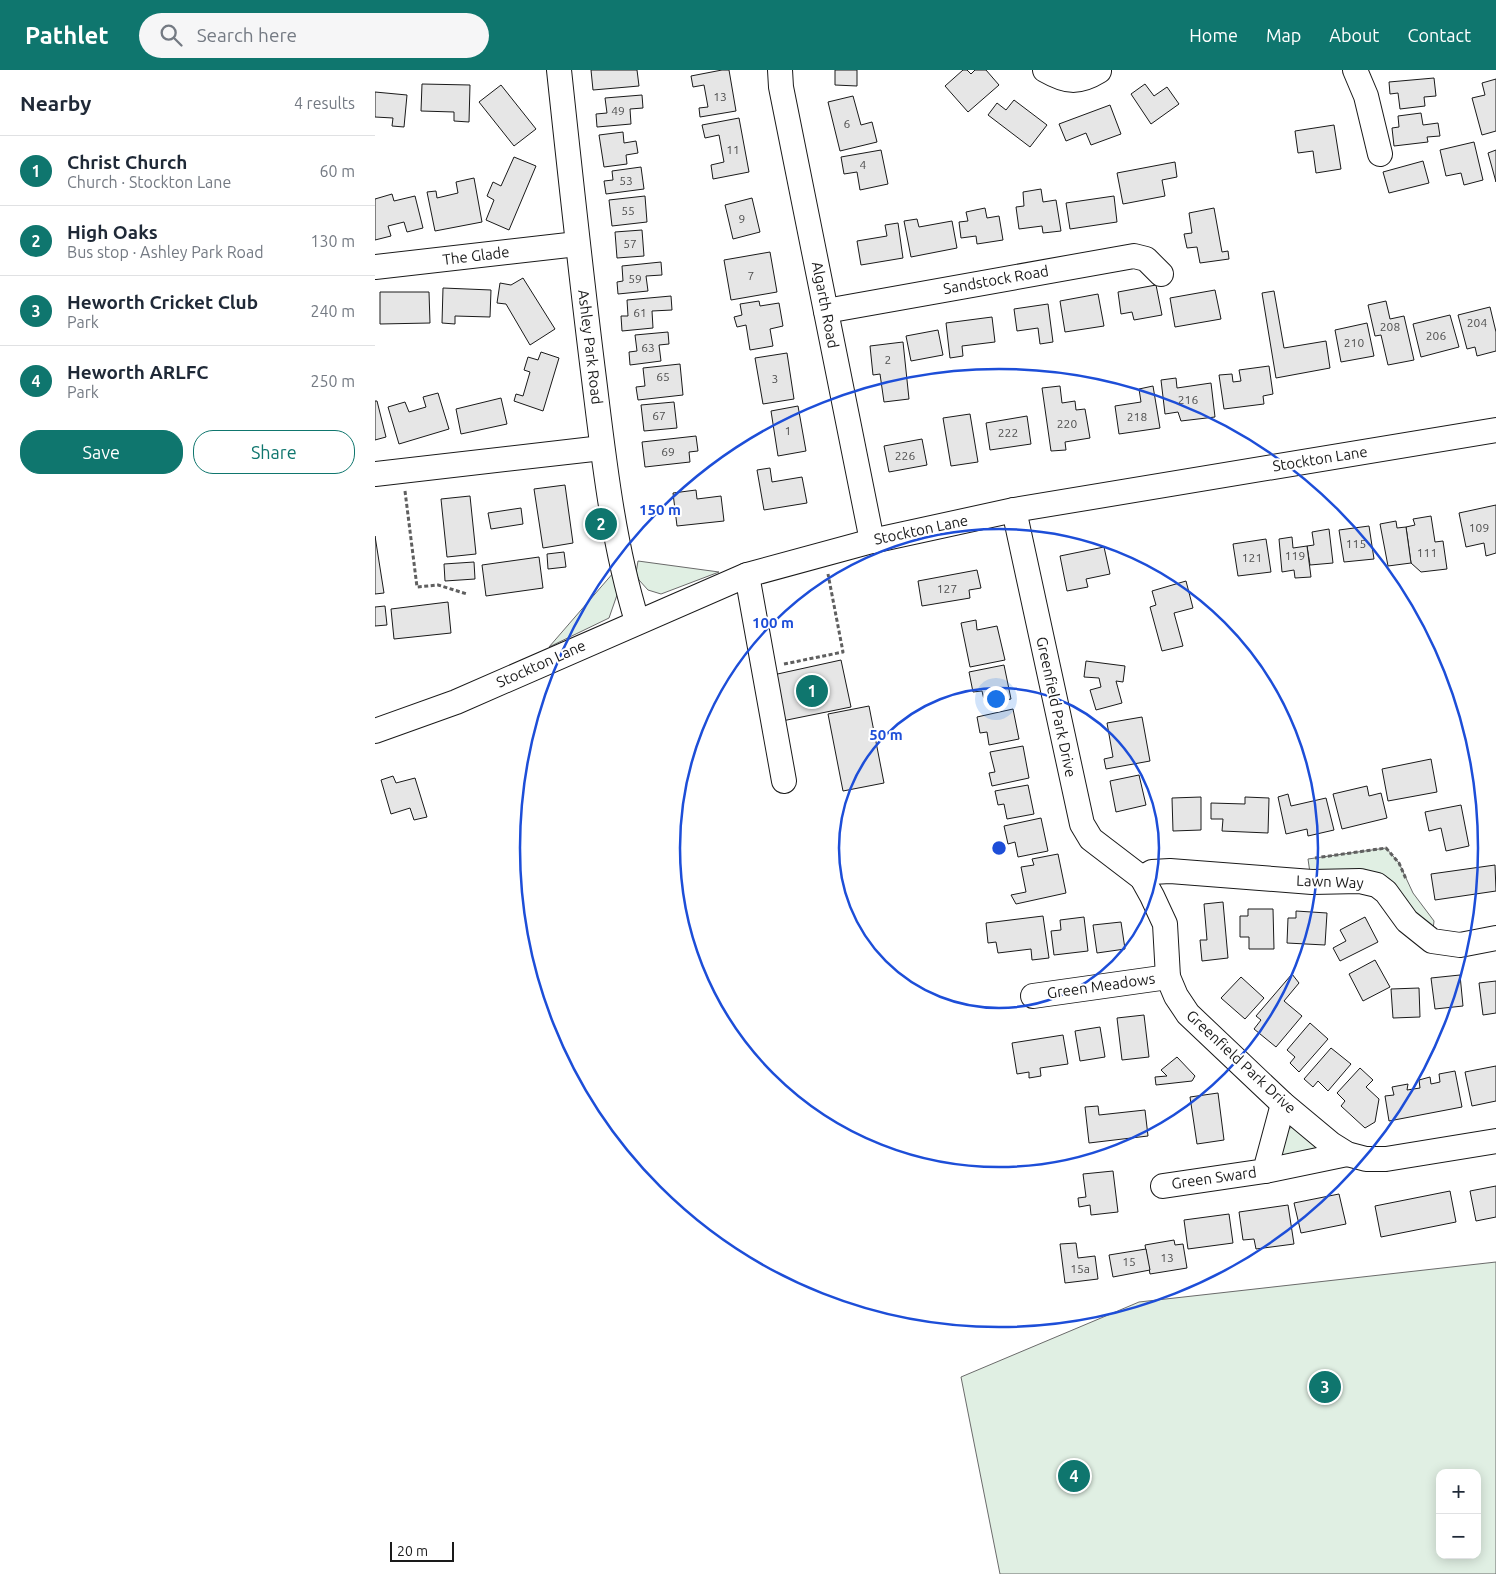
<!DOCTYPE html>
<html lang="en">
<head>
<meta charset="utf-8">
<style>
	:root { --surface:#fff; --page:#f6f6f7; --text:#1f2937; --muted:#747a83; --line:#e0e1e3; --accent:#0f766e }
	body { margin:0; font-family:Ubuntu,sans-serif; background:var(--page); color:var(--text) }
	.controls { position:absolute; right:15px; bottom:15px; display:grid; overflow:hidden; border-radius:10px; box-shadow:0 2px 12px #0003 }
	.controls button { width:45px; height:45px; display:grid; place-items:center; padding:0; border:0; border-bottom:1px solid var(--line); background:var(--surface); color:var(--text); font:25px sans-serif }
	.scale { position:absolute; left:15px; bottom:12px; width:64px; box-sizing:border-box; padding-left:5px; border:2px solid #1a1a1a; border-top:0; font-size:14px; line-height:18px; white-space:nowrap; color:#1a1a1a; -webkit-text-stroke:4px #fff; paint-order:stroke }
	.you { position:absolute; left:620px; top:628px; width:18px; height:18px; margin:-12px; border:4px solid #fff; border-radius:50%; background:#1a73e8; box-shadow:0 0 0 8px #1a73e833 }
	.badge { display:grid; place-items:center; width:32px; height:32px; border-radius:50%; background:var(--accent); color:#fff; font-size:16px; font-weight:700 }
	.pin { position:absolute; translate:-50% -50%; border:2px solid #fff; box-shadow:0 1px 5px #0006 }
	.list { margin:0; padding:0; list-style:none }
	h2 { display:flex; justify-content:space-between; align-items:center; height:65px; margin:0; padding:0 20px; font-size:21px }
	h2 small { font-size:16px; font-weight:400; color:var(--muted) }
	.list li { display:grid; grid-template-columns:32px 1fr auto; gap:15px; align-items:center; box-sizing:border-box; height:70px; padding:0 20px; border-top:1px solid var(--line) }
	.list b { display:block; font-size:19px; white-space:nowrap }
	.list p { margin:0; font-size:16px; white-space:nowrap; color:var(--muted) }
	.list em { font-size:16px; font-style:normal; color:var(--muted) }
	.actions { display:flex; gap:10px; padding:15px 20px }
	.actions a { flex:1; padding:11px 0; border:1px solid var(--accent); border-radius:20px; text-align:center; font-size:18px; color:var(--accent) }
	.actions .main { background:var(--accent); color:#fff }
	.icon { flex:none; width:28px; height:28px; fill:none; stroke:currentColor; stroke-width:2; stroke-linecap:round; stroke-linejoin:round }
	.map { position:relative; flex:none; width:1121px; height:1504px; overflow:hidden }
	header { display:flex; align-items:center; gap:30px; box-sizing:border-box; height:70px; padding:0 25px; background:var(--accent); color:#fff }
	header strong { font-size:24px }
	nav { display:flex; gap:28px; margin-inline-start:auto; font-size:18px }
	.search { width:350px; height:45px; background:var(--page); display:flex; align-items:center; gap:12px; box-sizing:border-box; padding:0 18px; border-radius:28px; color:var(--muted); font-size:19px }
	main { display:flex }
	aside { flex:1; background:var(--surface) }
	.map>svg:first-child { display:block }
	.green { fill:#e0efe3; stroke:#6a6a6a; fill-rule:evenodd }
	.building { fill:#e6e6e6; stroke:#1a1a1a }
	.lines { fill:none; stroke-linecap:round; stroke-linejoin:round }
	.minor-casing { stroke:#1a1a1a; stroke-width:26 }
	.path { stroke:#5f5f5f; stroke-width:3; stroke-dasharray:4 2.5; stroke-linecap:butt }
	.minor { stroke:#fff; stroke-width:24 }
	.ring { fill:none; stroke:#1d4ed8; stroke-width:2.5 }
	.labels { text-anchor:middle; stroke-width:4; stroke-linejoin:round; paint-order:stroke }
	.number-label { font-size:12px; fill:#4d4d4d }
	.street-label { font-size:15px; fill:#1a1a1a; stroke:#fff }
	.centre { fill:#1d4ed8; stroke:#fff; stroke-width:2.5 }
	.ring-label { font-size:15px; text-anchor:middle; font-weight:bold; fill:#1d4ed8; stroke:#fff; stroke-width:4; stroke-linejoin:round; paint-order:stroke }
</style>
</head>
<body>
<header>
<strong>Pathlet</strong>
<div class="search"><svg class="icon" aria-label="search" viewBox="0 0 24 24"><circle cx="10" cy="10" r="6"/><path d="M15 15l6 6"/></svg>Search here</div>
<nav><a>Home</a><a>Map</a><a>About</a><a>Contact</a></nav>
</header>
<main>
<aside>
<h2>Nearby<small>4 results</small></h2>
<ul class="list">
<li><span class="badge">1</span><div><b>Christ Church</b><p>Church · Stockton Lane</p></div><em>60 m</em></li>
<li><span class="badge">2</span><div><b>High Oaks</b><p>Bus stop · Ashley Park Road</p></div><em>130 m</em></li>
<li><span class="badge">3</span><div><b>Heworth Cricket Club</b><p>Park</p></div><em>240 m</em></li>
<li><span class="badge">4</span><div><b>Heworth ARLFC</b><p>Park</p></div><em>250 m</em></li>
</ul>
<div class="actions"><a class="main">Save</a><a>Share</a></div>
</aside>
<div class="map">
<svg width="1121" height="1504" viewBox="0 0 1121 1504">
	<rect width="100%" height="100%" fill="#fff"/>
	<g class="green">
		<polygon points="263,491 344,502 286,524 273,520 264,510 261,503"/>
		<polygon points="239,502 242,525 234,548 174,577"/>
		<polygon points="1011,778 1024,793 1038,823 1059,851 1058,860 1039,843 1014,813 935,803 933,789"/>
		<polygon points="918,1057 943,1075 943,1079 910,1091 902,1081 912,1059"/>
		<path d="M1121,1192V1504H625L586,1307L764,1232ZM1065,1403H1102V1485H1065Z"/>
	</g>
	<g class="building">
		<polygon points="216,0 262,0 264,16 218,20"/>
		<polygon points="347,0 354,0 361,41 325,47 324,38 333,37 329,15 318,17 316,6"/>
		<polygon points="460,0 482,0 482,16 460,15"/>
		<polygon points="588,0 592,0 596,4 600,0 611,0 624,15 593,42 570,16"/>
		<polygon points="1059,8 1061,26 1049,27 1050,36 1025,39 1023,23 1015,24 1014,12"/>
		<polygon points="1121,9 1121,61 1107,65 1097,28 1110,25 1107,13"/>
		<polygon points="47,14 95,15 94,52 79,51 79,42 46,41"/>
		<polygon points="770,14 779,26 792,17 804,34 776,54 756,24"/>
		<polygon points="126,15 161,59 139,76 104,32"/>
		<polygon points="0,22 32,25 29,57 17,56 18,48 0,47"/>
		<polygon points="267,25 268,38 255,39 256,54 222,57 221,44 232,43 230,28"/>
		<polygon points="478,26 486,55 497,52 502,72 465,81 453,32"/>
		<polygon points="639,30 672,55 655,77 613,45 622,33 631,40"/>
		<polygon points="735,35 746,64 716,75 711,63 691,71 684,54"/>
		<polygon points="1046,43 1048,55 1063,53 1065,66 1052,67 1053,72 1019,76 1017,58 1024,57 1023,46"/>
		<polygon points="364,48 374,102 338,109 336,95 349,92 344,65 330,68 327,55"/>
		<polygon points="959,55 966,99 941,103 938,81 923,83 920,61"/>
		<polygon points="248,62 249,73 261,71 263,83 251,85 252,94 229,97 224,65"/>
		<polygon points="1099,72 1108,110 1089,115 1086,103 1071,106 1065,80"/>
		<polygon points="506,80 513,114 485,120 482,102 469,104 466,87"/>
		<polygon points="1121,80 1121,112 1113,83"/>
		<polygon points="139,87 161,96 134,160 111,150 119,130 112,126 118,112 126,116"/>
		<polygon points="1048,91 1054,113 1014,123 1008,102"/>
		<polygon points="800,92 802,107 787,110 790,126 748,134 742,103"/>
		<polygon points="266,97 269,119 231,124 229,111 238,110 237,101"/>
		<polygon points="99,108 107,152 60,161 52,122 61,121 62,128 83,123 81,112"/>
		<polygon points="666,119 668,132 681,130 686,161 668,163 667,156 644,159 641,137 649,136 648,122"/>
		<polygon points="17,124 19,131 40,126 48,158 32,162 29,152 13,156 16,166 0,170 0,129"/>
		<polygon points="270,126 272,152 237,156 234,130"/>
		<polygon points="739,126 742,152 695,159 691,133"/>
		<polygon points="377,128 385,162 358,169 350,135"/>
		<polygon points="610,138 612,148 624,146 628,170 602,174 601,166 586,168 584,152 593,151 591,142"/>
		<polygon points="839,138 847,182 853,181 854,189 825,193 822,177 812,178 809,164 817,163 814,143"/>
		<polygon points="542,149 544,157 577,151 582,178 536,187 529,151"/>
		<polygon points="523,153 528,188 486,195 482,171 512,166 510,155"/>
		<polygon points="267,160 269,186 242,188 240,162"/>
		<polygon points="395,182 402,222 356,230 349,190"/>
		<polygon points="286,192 287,205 271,206 273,221 243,224 242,212 248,211 247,196"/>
		<polygon points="148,208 180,259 155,275 131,234 122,233 125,213 136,215"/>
		<polygon points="781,215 787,245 759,250 757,242 746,244 743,222"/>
		<polygon points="68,218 116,220 115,247 80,246 80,254 67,253"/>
		<polygon points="840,220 846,249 800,257 795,228"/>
		<polygon points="899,221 909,278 951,271 955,298 901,308 887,223"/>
		<polygon points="5,222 54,222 55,253 5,254"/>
		<polygon points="723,224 729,256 690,262 685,231"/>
		<polygon points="296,226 297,240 277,241 278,258 247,261 246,246 253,246 252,230"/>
		<polygon points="384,231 385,236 404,233 408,256 395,259 398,276 375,280 371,255 362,257 359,247 367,245 365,234"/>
		<polygon points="1011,231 1015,249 1029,246 1039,290 1013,295 1006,265 1000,266 993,235"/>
		<polygon points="673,234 678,272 665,274 663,258 642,261 639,239"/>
		<polygon points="1115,237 1121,262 1121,281 1102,286 1100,277 1092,279 1083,245"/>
		<polygon points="1075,245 1084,277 1046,287 1038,254"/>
		<polygon points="617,247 620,272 587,276 588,286 575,288 571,253"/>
		<polygon points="992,253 999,286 966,292 960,260"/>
		<polygon points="563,260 568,285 536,291 531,266"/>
		<polygon points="293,262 294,274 284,275 286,291 255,295 254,282 262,281 260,265"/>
		<polygon points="528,272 534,329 509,332 505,304 498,305 495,276"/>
		<polygon points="166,282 184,288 168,341 139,331 141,324 148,326 155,302 149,300 153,287 163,290"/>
		<polygon points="412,283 419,329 388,334 380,288"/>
		<polygon points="305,294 308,325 263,330 261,317 270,316 268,298"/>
		<polygon points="894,296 898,324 888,326 889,334 849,339 844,305 857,304 858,312 866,311 864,300"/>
		<polygon points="801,308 802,318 836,313 840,347 806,351 803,342 790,344 786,310"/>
		<polygon points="685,316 687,333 700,331 701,340 710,339 715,368 690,372 691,380 676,381 667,318"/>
		<polygon points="778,316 785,358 744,364 740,336 766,332 764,319"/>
		<polygon points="63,323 74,359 24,374 13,337 30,332 34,342 51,337 48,327"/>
		<polygon points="126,328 132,354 86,364 81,339"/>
		<polygon points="0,331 2,331 11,367 0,370"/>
		<polygon points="299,332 302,358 269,361 266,335"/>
		<polygon points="423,336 431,381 403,386 396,341"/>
		<polygon points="595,344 603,392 576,396 568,348"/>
		<polygon points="652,346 656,374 615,380 611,353"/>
		<polygon points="321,366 323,381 314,382 315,392 270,397 267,372"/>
		<polygon points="547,369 552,395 514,402 509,376"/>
		<polygon points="395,398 397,412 427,407 432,433 389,440 382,400"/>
		<polygon points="190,415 198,473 168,478 159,419"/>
		<polygon points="321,420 322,429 346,426 349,451 302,456 298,423"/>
		<polygon points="95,426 101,484 72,487 66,429"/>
		<polygon points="1121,435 1121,483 1111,486 1109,473 1091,477 1084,443"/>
		<polygon points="146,438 148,454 116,459 113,443"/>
		<polygon points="1056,446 1060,472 1068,471 1072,499 1046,502 1036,493 1031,457 1040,455 1038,449"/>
		<polygon points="1021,451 1022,458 1031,457 1036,493 1013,496 1005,454"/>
		<polygon points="994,456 999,489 969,492 964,460"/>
		<polygon points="954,459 958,493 935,495 932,476 939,475 937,462"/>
		<polygon points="0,466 9,523 0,524"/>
		<polygon points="917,467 918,478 932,476 936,507 920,508 919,500 907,502 904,469"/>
		<polygon points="891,469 896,502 863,506 858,474"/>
		<polygon points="729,477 735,504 711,509 713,517 692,521 685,486"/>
		<polygon points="189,482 191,497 173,499 172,484"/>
		<polygon points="164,487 168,518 111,526 107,495"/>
		<polygon points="99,492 100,509 70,511 69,494"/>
		<polygon points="602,500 606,518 594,520 595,528 547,536 543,511"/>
		<polygon points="811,511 818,538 799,543 808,576 787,581 775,537 781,535 777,521"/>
		<polygon points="73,532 76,563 19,569 16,539"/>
		<polygon points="10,536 12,555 0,556 0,537"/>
		<polygon points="601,550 602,560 622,556 630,590 595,597 586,553"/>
		<polygon points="466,590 476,637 407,651 398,605"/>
		<polygon points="711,591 750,596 748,612 741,611 747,633 721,640 715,620 726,617 724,608 709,607"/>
		<polygon points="629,595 636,629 610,634 607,621 598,622 594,602"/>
		<polygon points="494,636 509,713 468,721 453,644"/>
		<polygon points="638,639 644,669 614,675 612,662 605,663 602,647"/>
		<polygon points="767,647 775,691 731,699 729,689 738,687 732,653"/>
		<polygon points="648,676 654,708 617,716 614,703 620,702 615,682"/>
		<polygon points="1056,689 1062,722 1013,731 1007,699"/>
		<polygon points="764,705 771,735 741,742 735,711"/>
		<polygon points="18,706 21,713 40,708 52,747 39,750 35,738 16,744 6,710"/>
		<polygon points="653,715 659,744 632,749 629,734 623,735 620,721"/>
		<polygon points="992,716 994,726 1006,723 1012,748 967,759 958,724"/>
		<polygon points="913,724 916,736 951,728 959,760 933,766 932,759 911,764 903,727"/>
		<polygon points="826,727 826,760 798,761 797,728"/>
		<polygon points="870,727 894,728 893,763 847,761 848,749 836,749 836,733 870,734"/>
		<polygon points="1086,735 1094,776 1071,781 1066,758 1054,761 1050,742"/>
		<polygon points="666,748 673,781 643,787 640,772 633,774 629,756"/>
		<polygon points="683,784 691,823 641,834 636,825 651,822 646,797 659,795 657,789"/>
		<polygon points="1120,795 1121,821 1060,830 1056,804"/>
		<polygon points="848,832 853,888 827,891 825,870 832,870 829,834"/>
		<polygon points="873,839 898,839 899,879 874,879 874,867 865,867 865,846 873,846"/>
		<polygon points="921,841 952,843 950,875 912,873 913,848 921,848"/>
		<polygon points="668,846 674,888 657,890 656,879 623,883 621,872 613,873 611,853"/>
		<polygon points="709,847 713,881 679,885 676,861 686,860 685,850"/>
		<polygon points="990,847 1003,872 965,891 958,878 971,871 965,860"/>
		<polygon points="746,852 750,879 722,883 718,855"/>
		<polygon points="1000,890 1015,917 988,931 974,904"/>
		<polygon points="917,904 924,913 909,931 927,946 901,977 879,959 886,950 881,946"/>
		<polygon points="1085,905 1088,936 1060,939 1056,908"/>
		<polygon points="866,907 889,928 870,949 846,928"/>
		<polygon points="1121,911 1121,943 1108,945 1104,913"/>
		<polygon points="1044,918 1045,947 1018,948 1016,919"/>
		<polygon points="769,945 774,987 747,990 742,948"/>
		<polygon points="935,953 953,969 924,1002 915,993 920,987 912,980"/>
		<polygon points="725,957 730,987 705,991 700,961"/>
		<polygon points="688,965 693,994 665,998 666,1006 654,1008 654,1002 642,1004 637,973"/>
		<polygon points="956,978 976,994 953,1021 943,1011 938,1017 929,1009"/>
		<polygon points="802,987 820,1006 817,1011 781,1015 780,1007 792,1006 786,1000"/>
		<polygon points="1121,996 1121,1031 1097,1036 1090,1002"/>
		<polygon points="985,998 998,1010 991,1017 1004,1029 1000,1052 990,1058 966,1036 970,1031 962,1023"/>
		<polygon points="1080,1001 1087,1037 1014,1051 1010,1026 1019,1025 1017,1017 1033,1014 1032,1020 1045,1018 1044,1010 1055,1007 1056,1014 1065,1012 1064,1004"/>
		<polygon points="843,1023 849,1070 822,1074 815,1027"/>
		<polygon points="723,1036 724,1045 770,1040 773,1066 714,1073 710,1037"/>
		<polygon points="738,1101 743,1142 716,1145 715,1135 704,1137 703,1128 711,1127 708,1104"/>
		<polygon points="1121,1116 1121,1147 1101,1151 1095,1121"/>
		<polygon points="1075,1121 1081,1152 1006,1167 1000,1136"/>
		<polygon points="964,1124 971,1154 926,1163 919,1133"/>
		<polygon points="913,1135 919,1174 881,1179 879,1169 868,1170 864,1142"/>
		<polygon points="854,1144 858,1173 813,1179 809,1150"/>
		<polygon points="799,1170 800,1175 808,1174 812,1198 775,1204 770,1175"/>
		<polygon points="701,1173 703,1188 720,1186 723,1209 690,1213 685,1174"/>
		<polygon points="771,1179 775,1200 738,1207 734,1185"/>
	</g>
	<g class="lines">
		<defs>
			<g id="minor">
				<path d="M184,0C195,103 206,206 219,309C229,390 238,473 262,551"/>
				<polyline points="405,0 406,17 497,471"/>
				<path d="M670,0C691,12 703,14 724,1"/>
				<polyline points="980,0 991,26 1005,84"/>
				<polyline points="0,197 202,174"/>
				<polyline points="451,241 759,186 771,189 786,204"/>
				<polyline points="0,404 227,378"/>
				<polyline points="639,440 707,754 716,769 767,808 777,826 790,854 793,907 801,926 813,944 908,1034 956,1074 972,1084 991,1089 1011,1089 1121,1071"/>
				<polyline points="372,505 409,711"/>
				<polyline points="0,661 81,632 372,505 497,471 639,440 1121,360"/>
				<polyline points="767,808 777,802 795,801 937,812 985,811 1002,815 1011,822 1032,851 1057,871 1085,875 1121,868"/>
				<polyline points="658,926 793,907"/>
				<polyline points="890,1101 972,1084"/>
				<polyline points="788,1116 890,1101 908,1034"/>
			</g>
		</defs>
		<use href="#minor" class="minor-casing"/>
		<g class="path">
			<polyline points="30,421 42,517 63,515 92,524"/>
			<polyline points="409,594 468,582 453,504"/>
			<polyline points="940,788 1011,778 1024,793 1031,809"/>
		</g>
		<use href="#minor" class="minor"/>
	</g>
	<g class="ring">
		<circle cx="624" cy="778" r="160"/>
		<circle cx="624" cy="778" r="319"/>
		<circle cx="624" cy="778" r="479"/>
	</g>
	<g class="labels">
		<g class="number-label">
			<text x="345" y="31">13</text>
			<text x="243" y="45">49</text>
			<text x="472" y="58">6</text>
			<text x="358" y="84">11</text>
			<text x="488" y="99">4</text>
			<text x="251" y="115">53</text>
			<text x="253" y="145">55</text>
			<text x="367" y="153">9</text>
			<text x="255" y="178">57</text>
			<text x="376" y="210">7</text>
			<text x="260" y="213">59</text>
			<text x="265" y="247">61</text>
			<text x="1102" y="257">204</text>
			<text x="1015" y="261">208</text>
			<text x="1061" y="270">206</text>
			<text x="979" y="277">210</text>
			<text x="273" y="282">63</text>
			<text x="513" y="294">2</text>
			<text x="288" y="311">65</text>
			<text x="400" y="313">3</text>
			<text x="813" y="334">216</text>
			<text x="284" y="350">67</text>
			<text x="762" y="351">218</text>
			<text x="692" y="358">220</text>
			<text x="413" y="365">1</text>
			<text x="633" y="367">222</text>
			<text x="293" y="386">69</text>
			<text x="530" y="390">226</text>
			<text x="1104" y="462">109</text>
			<text x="981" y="478">115</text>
			<text x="1052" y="487">111</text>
			<text x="920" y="490">119</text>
			<text x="877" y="492">121</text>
			<text x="572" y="523">127</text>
			<text x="792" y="1192">13</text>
			<text x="754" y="1196">15</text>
			<text x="705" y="1203">15a</text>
		</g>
		<g class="street-label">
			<text transform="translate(101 186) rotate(-7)" y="5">The Glade</text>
			<text transform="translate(621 210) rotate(-10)" y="5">Sandstock Road</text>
			<text transform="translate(450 235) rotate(79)" y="5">Algarth Road</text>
			<text transform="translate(215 277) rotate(83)" y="5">Ashley Park Road</text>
			<text transform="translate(945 389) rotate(-9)" y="5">Stockton Lane</text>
			<text transform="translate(546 460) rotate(-12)" y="5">Stockton Lane</text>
			<text transform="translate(166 594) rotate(-24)" y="5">Stockton Lane</text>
			<text transform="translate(681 637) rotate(78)" y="5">Greenfield Park Drive</text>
			<text transform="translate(955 812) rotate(2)" y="5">Lawn Way</text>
			<text transform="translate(726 916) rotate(-8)" y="5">Green Meadows</text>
			<text transform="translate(866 992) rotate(43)" y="5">Greenfield Park Drive</text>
			<text transform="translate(839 1108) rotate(-8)" y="5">Green Sward</text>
		</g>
	</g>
	<circle cx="624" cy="778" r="8" class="centre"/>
	<g class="ring-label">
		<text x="285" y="445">150 m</text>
		<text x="398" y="558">100 m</text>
		<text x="511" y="670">50 m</text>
	</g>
</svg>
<div class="controls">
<button>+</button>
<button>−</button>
</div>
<div class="scale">20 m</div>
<div class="you"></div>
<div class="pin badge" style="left:437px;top:621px">1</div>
<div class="pin badge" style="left:226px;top:454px">2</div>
<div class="pin badge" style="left:950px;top:1317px">3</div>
<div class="pin badge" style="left:699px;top:1406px">4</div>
</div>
</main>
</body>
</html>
